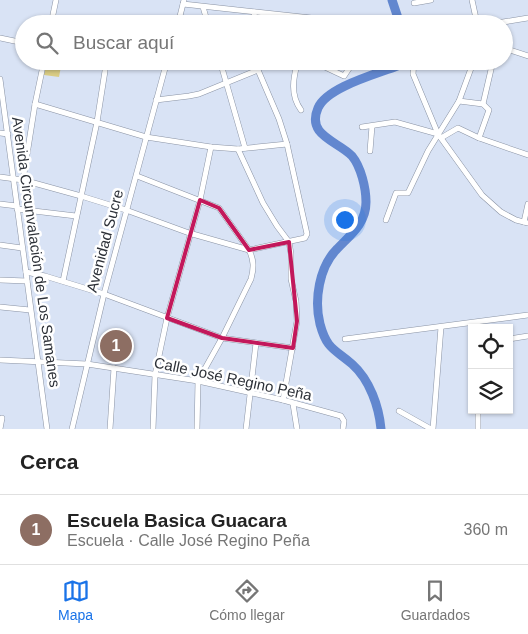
<!DOCTYPE html>
<html lang="es">
<head>
<meta charset="utf-8">
<style>
	:root { --surface:#fff; --page:#f2f2f2; --text:#222; --muted:#767676; --line:#e0e0e0; --accent:#1a73e8 }
	body { margin:0; font-family:Helvetica,sans-serif; background:var(--page); color:var(--text) }
	.controls { position:absolute; right:15px; bottom:15px; display:grid; overflow:hidden; border-radius:0px; box-shadow:0 1px 4px #0004 }
	.controls button { width:45px; height:45px; display:grid; place-items:center; padding:0; border:0; border-bottom:1px solid var(--line); background:var(--surface); color:var(--text); font:25px sans-serif }
	.you { position:absolute; left:344px; top:219px; width:18px; height:18px; margin:-12px; border:4px solid #fff; border-radius:50%; background:#1a73e8; box-shadow:0 0 0 8px #1a73e833 }
	.badge { display:grid; place-items:center; width:32px; height:32px; border-radius:50%; background:var(--accent); color:#fff; font-size:16px; font-weight:700 }
	.pin { position:absolute; translate:-50% -50%; border:2px solid #fff; box-shadow:0 1px 5px #0006 }
	.list { margin:0; padding:0; list-style:none }
	h2 { display:flex; justify-content:space-between; align-items:center; height:65px; margin:0; padding:0 20px; font-size:21px }
	h2 small { font-size:16px; font-weight:400; color:var(--muted) }
	.list li { display:grid; grid-template-columns:32px 1fr auto; gap:15px; align-items:center; box-sizing:border-box; height:70px; padding:0 20px; border-top:1px solid var(--line) }
	.list b { display:block; font-size:19px; white-space:nowrap }
	.list p { margin:0; font-size:16px; white-space:nowrap; color:var(--muted) }
	.list em { font-size:16px; font-style:normal; color:var(--muted) }
	.icon { flex:none; width:28px; height:28px; fill:none; stroke:currentColor; stroke-width:2; stroke-linecap:round; stroke-linejoin:round }
	.map { position:relative; flex:none; width:528px; height:429px; overflow:hidden }
	.search { position:absolute; background:var(--surface); box-shadow:0 1px 4px #0004; left:15px; right:15px; top:15px; height:55px; display:flex; align-items:center; gap:12px; box-sizing:border-box; padding:0 18px; border-radius:28px; color:var(--muted); font-size:19px }
	.sheet { height:135px; background:var(--surface) }
	nav { display:flex; justify-content:space-around; align-items:center; box-sizing:border-box; height:70px; border-top:1px solid var(--line); background:var(--surface); font-size:14px; color:var(--muted) }
	nav a { display:grid; justify-items:center; gap:2px }
	nav .on { color:var(--accent) }
	.map>svg:first-child { display:block }
	.green { fill:#dacd85 }
	.lines { fill:none; stroke-linecap:round; stroke-linejoin:round }
	.river { stroke:#6287cf; stroke-width:9 }
	.minor-casing { stroke:#8a93a4; stroke-width:6 }
	.minor { stroke:#fff; stroke-width:5 }
	.marked { fill:none; stroke:#c2185b; stroke-width:4; stroke-linejoin:round }
	.labels { text-anchor:middle; stroke-width:5; stroke-linejoin:round; paint-order:stroke }
	.street-label { font-size:15px; fill:#2d3138; stroke:#fff }
</style>
</head>
<body>
<div class="map">
<svg width="528" height="429" viewBox="0 0 528 429">
	<rect width="100%" height="100%" fill="#d9e3f5"/>
	<polygon class="green" points="46,61 62,61 59,77 44,75"/>
	<g class="lines">
		<g class="river">
			<polyline points="392,0 400,24"/>
			<path d="M381,429C379,407 370,380 352,364C335,349 327,350 320,324C314,300 319,267 337,249C350,235 366,224 366,202C366,188 361,167 352,156C338,141 306,136 318,108C327,87 377,74 397,66L402,61"/>
		</g>
		<defs>
			<g id="minor">
				<polyline points="472,0 477,23"/>
				<polyline points="414,3 431,0"/>
				<polyline points="183,4 348,22 351,21 361,24"/>
				<polyline points="203,7 208,24"/>
				<polyline points="254,12 255,24"/>
				<polyline points="100,20 102,24"/>
				<polyline points="477,22 497,23 528,18"/>
				<polyline points="51,24 56,0"/>
				<polyline points="178,24 184,0"/>
				<polyline points="0,38 24,43"/>
				<polyline points="504,48 528,56"/>
				<polyline points="220,61 245,148"/>
				<path d="M298,61C293,78 290,95 301,110"/>
				<polyline points="312,61 344,76 354,61"/>
				<polyline points="414,61 413,74 438,134 482,195 501,212 516,220 528,223"/>
				<polyline points="0,79 47,429"/>
				<polyline points="156,100 189,96 199,94 258,70"/>
				<polyline points="459,101 483,104 493,61"/>
				<polyline points="35,104 146,137 211,147 238,149 287,144"/>
				<polyline points="362,127 395,122 438,134"/>
				<polyline points="0,133 8,134"/>
				<polyline points="441,138 458,128 479,138 528,155"/>
				<polyline points="479,138 489,110 483,104"/>
				<polyline points="238,149 263,203 277,226 289,242 291,254 291,279 296,301 297,321 283,400"/>
				<polyline points="370,151 372,126"/>
				<path d="M137,176L219,208L249,250C254,260 254,268 251,279L222,338L198,381L197,429"/>
				<polyline points="0,177 23,180 81,196 126,210 189,233 249,250 305,238 307,234 287,144 279,119 258,70 257,61"/>
				<polyline points="23,180 35,104 44,61"/>
				<polyline points="0,204 17,206"/>
				<polyline points="17,209 76,216"/>
				<polyline points="386,220 396,193 408,193 428,151 459,101 473,63 479,64 479,61"/>
				<polyline points="524,222 528,204"/>
				<polyline points="0,245 22,248"/>
				<polyline points="26,272 45,276 104,294 222,338 293,348"/>
				<polyline points="0,280 27,281"/>
				<polyline points="63,281 97,122 105,71 105,66 102,61"/>
				<polyline points="0,307 30,310"/>
				<polyline points="345,339 528,315"/>
				<polyline points="509,339 528,336"/>
				<polyline points="0,360 87,364 198,381 283,400 341,416 344,421 343,429"/>
				<polyline points="293,404 297,429"/>
				<polyline points="399,411 431,429"/>
				<polyline points="0,429 2,418"/>
				<polyline points="72,429 104,294 167,61"/>
				<polyline points="110,429 114,368"/>
				<polyline points="153,429 155,375 167,318 200,200 211,147"/>
				<polyline points="246,429 256,343"/>
				<polyline points="433,429 441,327"/>
				<polyline points="478,429 478,410"/>
			</g>
		</defs>
		<use href="#minor" class="minor-casing"/>
		<use href="#minor" class="minor"/>
	</g>
	<path class="marked" d="M200,200L219,208L249,250L289,242L297,321L293,348L222,338L167,318Z"/>
	<g class="labels">
		<g class="street-label">
			<text transform="translate(105 241) rotate(-75)" y="5">Avenidad Sucre</text>
			<text transform="translate(36 252) rotate(82)" y="5">Avenida Circunvalación de Los Samanes</text>
			<text transform="translate(233 379) rotate(12)" y="5">Calle José Regino Peña</text>
		</g>
	</g>
</svg>
<div class="controls">
<button><svg class="icon" aria-label="locate" viewBox="0 0 24 24"><circle cx="12" cy="12" r="6"/><path d="M12 2v4M12 18v4M2 12h4M18 12h4"/></svg></button>
<button><svg class="icon" aria-label="layers" viewBox="0 0 24 24"><path d="M12 4l9 5-9 5-9-5zM3 14l9 5 9-5"/></svg></button>
</div>
<div class="you"></div>
<div class="pin badge" style="left:116px;top:346px;background:#8d6e63">1</div>
<div class="search"><svg class="icon" aria-label="search" viewBox="0 0 24 24"><circle cx="10" cy="10" r="6"/><path d="M15 15l6 6"/></svg>Buscar aquí</div>
</div>
<section class="sheet">
<h2>Cerca<small></small></h2>
<ul class="list">
<li><span class="badge" style="background:#8d6e63">1</span><div><b>Escuela Basica Guacara</b><p>Escuela · Calle José Regino Peña</p></div><em>360 m</em></li>
</ul>
</section>
<nav>
<a class="on"><svg class="icon" aria-label="map" viewBox="0 0 24 24"><path d="M3 6l6-2 6 2 6-2v14l-6 2-6-2-6 2zM9 4v14M15 6v14"/></svg>Mapa</a>
<a><svg class="icon" aria-label="directions" viewBox="0 0 24 24"><path d="M12 3l9 9-9 9-9-9zM9 14v-3h6M13 9l2 2-2 2"/></svg>Cómo llegar</a>
<a><svg class="icon" aria-label="saved" viewBox="0 0 24 24"><path d="M7 4h10v16l-5-4-5 4z"/></svg>Guardados</a>
</nav>
</body>
</html>
